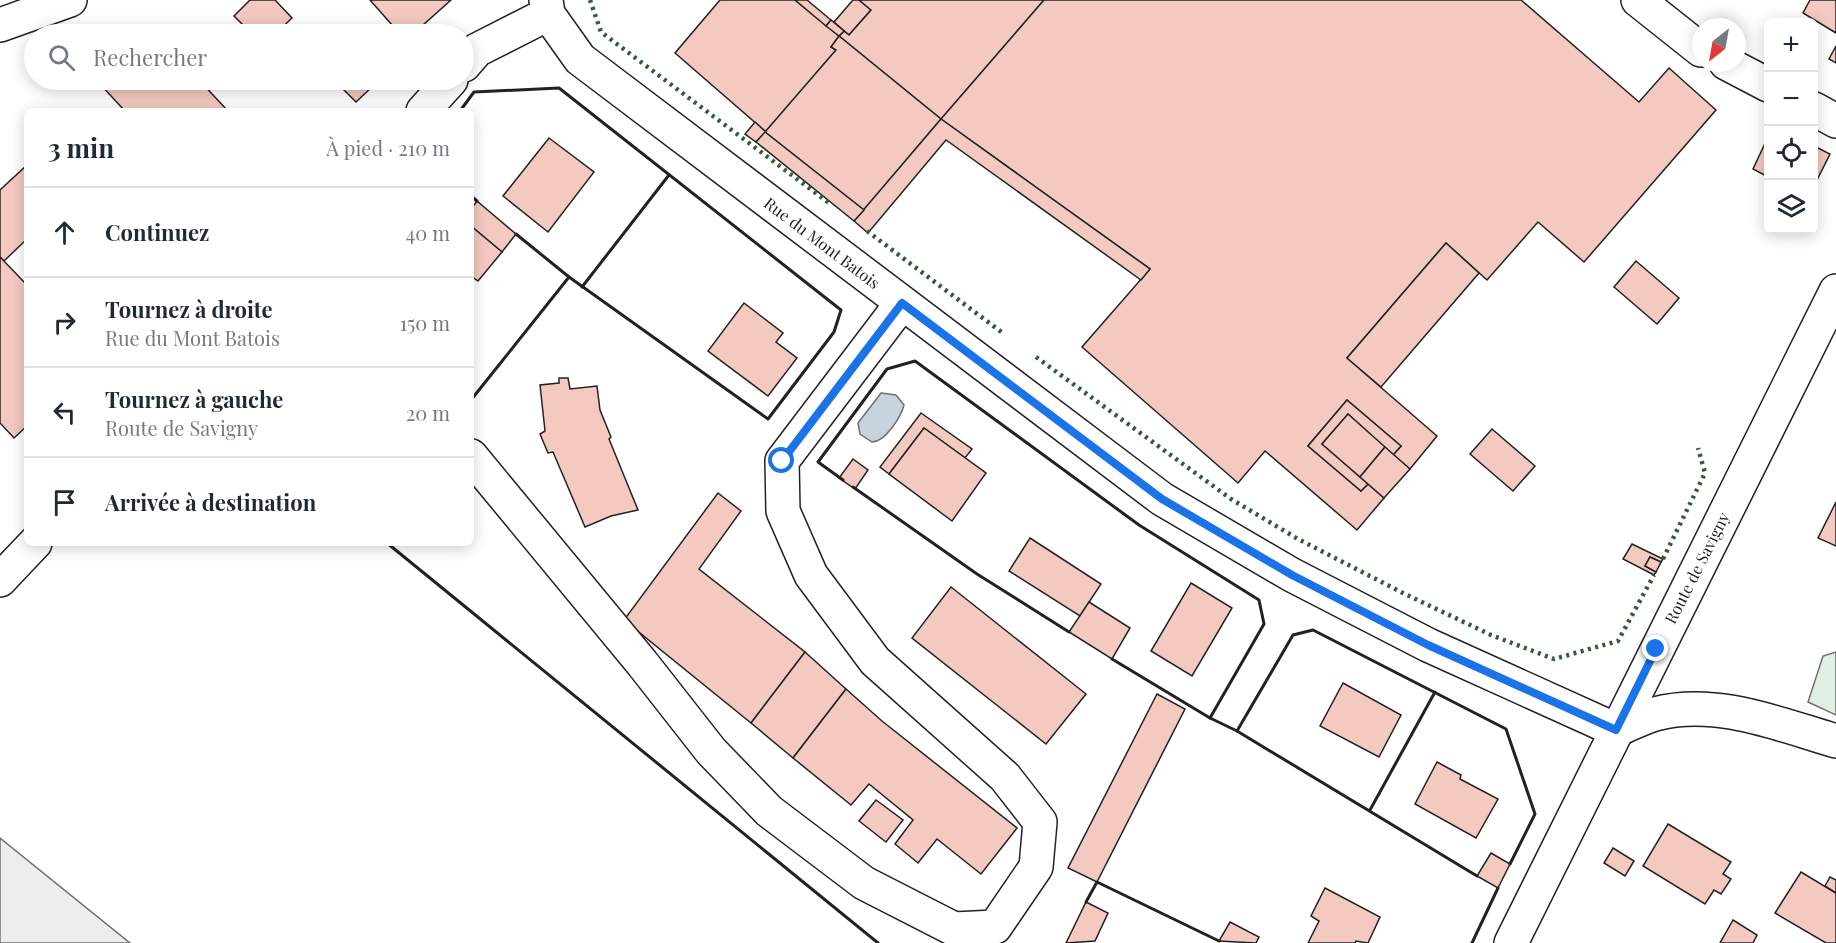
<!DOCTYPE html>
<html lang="fr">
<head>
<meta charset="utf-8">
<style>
	:root { --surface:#fff; --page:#f2f2f3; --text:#1f2937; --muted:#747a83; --line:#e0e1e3 }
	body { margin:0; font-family:"Playfair Display",serif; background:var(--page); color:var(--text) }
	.controls { position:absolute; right:18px; top:18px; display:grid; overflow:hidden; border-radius:9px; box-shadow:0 3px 15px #0003 }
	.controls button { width:54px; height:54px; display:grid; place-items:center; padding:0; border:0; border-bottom:2px solid var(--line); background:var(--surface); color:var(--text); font:30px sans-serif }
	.compass { position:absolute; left:1692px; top:18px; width:54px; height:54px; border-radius:50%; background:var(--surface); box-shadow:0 3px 15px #0003; rotate:211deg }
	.stop { position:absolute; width:18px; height:18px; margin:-14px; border:4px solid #1a73e8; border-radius:50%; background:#fff }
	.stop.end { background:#1a73e8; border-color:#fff; box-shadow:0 2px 6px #0008 }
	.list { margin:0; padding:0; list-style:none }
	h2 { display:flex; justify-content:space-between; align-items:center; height:78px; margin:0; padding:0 24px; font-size:26px }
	h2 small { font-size:20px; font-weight:400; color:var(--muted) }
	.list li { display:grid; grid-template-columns:39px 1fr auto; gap:18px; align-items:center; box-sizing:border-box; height:90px; padding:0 24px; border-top:2px solid var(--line) }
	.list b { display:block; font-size:22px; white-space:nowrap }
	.list p { margin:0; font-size:20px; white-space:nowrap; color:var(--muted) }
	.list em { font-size:20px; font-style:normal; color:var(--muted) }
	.icon { flex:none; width:33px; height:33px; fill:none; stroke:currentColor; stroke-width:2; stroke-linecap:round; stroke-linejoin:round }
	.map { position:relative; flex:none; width:1836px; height:943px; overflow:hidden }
	.search { position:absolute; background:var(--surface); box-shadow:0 3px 15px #0003; left:24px; top:24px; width:450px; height:66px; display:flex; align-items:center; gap:15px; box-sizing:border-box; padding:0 21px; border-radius:33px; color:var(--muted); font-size:22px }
	.panel { position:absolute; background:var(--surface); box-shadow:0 3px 15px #0003; left:24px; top:108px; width:450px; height:438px; border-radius:9px }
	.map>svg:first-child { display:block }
	.green { fill:#e0efe3; stroke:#6f6f6f; stroke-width:1.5 }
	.parking { fill:#ededed; stroke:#6f6f6f; stroke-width:1.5 }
	.water { fill:#c7d3dd; stroke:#6f6f6f; stroke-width:1.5 }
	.building { fill:#f3c9c0; stroke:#222; stroke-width:1.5 }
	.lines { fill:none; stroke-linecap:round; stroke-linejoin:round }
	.minor-casing { stroke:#222; stroke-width:36 }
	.major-casing { stroke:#222; stroke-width:36 }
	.minor { stroke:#fff; stroke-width:33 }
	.major { stroke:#fff; stroke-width:33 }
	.hedge { stroke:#2f5e38; stroke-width:4.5; stroke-dasharray:3 4.5; stroke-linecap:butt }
	.wall { stroke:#222; stroke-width:3 }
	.route { stroke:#1a73e8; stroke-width:8 }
	.labels { text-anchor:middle; stroke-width:4.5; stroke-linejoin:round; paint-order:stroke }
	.street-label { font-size:16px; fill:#222; stroke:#fff }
</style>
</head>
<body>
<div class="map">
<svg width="1836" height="943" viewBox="0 0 1836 943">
	<rect width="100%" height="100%" fill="#fff"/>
	<polygon class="green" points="1836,652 1836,715 1808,702 1823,656"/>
	<polygon class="parking" points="0,838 130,943 0,943"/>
	<path class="water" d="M881,393L896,395L904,405C901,417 885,442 872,442L860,434L858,423Z"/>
	<g class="building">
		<polygon points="250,0 275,0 292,18 275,34 252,34 234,16"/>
		<polygon points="370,0 451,0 413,34 400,34"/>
		<polygon points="720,0 795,0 839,36 831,47 836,50 766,132 675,53"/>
		<polygon points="795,0 807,0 831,20 826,26"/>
		<polygon points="853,0 859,0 871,10 849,35 834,22"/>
		<polygon points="859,0 1044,0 941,119 839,36 844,31 849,35 871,10"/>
		<polygon points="1044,0 1521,0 1639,102 1669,68 1716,110 1584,262 1538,222 1487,280 1446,243 1347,358 1437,436 1410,469 1393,455 1401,446 1347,400 1308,446 1361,491 1368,484 1384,498 1357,530 1265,451 1238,483 1082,347 1150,269 941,119"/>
		<polygon points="1810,0 1836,0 1836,33 1803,13"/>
		<polygon points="831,20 844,31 839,36 826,26"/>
		<polygon points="839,36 941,119 864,210 765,132 836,50 831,47"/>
		<polygon points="1836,46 1836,63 1829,59"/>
		<polygon points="101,80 199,80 228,111 125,111 98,82"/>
		<polygon points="351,80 367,80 373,86 356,102 342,88"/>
		<polygon points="941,119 1150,269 1141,280 946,140 868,233 854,221"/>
		<polygon points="755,122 766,132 756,142 745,134"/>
		<polygon points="765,132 864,210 854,221 756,142"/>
		<polygon points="1768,137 1768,177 1753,169"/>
		<polygon points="549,138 594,172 548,232 503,196"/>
		<polygon points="1814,146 1830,154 1814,186"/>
		<polygon points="27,165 27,239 4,261 0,257 0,190"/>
		<polygon points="477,201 516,234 502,252 471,226 471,209"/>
		<polygon points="471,226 502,252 478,281 471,276"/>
		<polygon points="1446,243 1479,273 1381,387 1347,358"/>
		<polygon points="0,257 27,285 27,426 14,438 0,423"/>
		<polygon points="1636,261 1679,298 1657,324 1614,287"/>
		<polygon points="744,303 783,333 776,342 797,358 768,396 708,351"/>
		<polygon points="559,378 568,378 570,389 597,386 600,410 611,437 609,439 638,510 611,516 585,527 553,452 548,453 540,434 545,431 540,385 559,383"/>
		<polygon points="1347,400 1401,446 1393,455 1348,414 1322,444 1368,484 1361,491 1308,446"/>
		<polygon points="921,413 972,449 965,458 924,428 889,474 880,467"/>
		<polygon points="1348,414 1385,447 1360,477 1322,444"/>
		<polygon points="924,428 986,473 952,521 889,474"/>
		<polygon points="1492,429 1535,466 1513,491 1470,454"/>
		<polygon points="1385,447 1410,469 1384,498 1360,477"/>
		<polygon points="853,459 868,470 855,489 839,478"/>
		<polygon points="718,493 741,511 699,569 805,652 751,723 624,620"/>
		<polygon points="1836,502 1836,546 1818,538"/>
		<polygon points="1030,538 1101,584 1080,616 1009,571"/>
		<polygon points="1632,544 1663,559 1661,562 1650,557 1645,566 1656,572 1654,575 1623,559"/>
		<polygon points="1650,557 1661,562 1656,572 1645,566"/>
		<polygon points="1191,583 1232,608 1192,676 1151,651"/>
		<polygon points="951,587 1086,694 1046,744 912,638"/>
		<polygon points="1089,602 1130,628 1112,659 1069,632"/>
		<polygon points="805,652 846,689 793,758 751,723"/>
		<polygon points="1343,683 1401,715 1379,757 1320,726"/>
		<polygon points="846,689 882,721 1017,828 981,874 937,839 918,863 895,844 913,820 869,784 851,805 793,758"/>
		<polygon points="1157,694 1185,709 1097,882 1068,868"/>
		<polygon points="1437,762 1461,775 1460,779 1498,799 1476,838 1415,804"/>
		<polygon points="876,800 903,820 886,842 859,821"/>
		<polygon points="1668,824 1731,862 1723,874 1731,879 1721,894 1714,890 1705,904 1643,866"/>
		<polygon points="1613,848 1634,861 1625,876 1604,863"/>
		<polygon points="1491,853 1510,864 1498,888 1477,876"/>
		<polygon points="1801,872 1836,893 1836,943 1826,943 1775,913"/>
		<polygon points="1830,877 1836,880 1836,893 1825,886"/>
		<polygon points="1325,888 1380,917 1368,943 1356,941 1355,943 1308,943 1319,921 1311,916"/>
		<polygon points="1086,902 1108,913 1095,941 1066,943"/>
		<polygon points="1733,920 1757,935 1753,943 1720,943"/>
		<polygon points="1230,922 1259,937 1256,943 1219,941"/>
	</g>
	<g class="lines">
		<defs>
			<g id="minor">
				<polyline points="1638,0 1701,50"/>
				<path d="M548,14L580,59L1162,499L1292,575L1428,645L1616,730C1628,725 1642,718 1655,714C1716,698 1778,724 1836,741"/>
				<polyline points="0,25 70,0"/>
				<polyline points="1726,63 1768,85"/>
				<polyline points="464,65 477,50 548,14 546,0"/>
				<polyline points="1814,109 1836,121"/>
				<polyline points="423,111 451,80"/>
				<polyline points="471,456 642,663 711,751 769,811 864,883 954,929 995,927 1036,867 1040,822 1005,777 875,661 811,575 783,511 782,461 902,303"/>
				<polyline points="0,580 35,543"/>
			</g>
			<polyline id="major" points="1511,943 1836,291"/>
		</defs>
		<use href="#minor" class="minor-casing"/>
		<use href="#major" class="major-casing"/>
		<use href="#minor" class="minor"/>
		<use href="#major" class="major"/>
		<g class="hedge">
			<polyline points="590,0 601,32 829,203"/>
			<polyline points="867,231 1004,334"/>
			<polyline points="1036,357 1231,499 1298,539 1403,593 1491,635 1554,659 1618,641 1654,575"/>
			<polyline points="1663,559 1705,473 1698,448"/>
		</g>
		<g class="wall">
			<polyline points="460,111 474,92 559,88 841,310 834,332 768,419 569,277 471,400"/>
			<polyline points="471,196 477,201"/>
			<polyline points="516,234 569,277"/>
			<polyline points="582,287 669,175"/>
			<polyline points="843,480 818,462 887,369 915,361 1139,525 1259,600 1264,624 1210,718 1237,731 1293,635 1313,630 1506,729 1535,814 1510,864"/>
			<polyline points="853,487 977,574 1069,632"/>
			<polyline points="387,543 878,943"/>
			<polyline points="1112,659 1210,718"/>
			<polyline points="1237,731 1477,876"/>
			<polyline points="1370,810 1435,692"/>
			<polyline points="1086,902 1097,882 1219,941"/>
			<polyline points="1472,943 1498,888"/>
		</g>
	</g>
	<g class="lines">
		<polyline class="route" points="782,461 902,303 1162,499 1292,575 1428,645 1616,730 1656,649"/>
	</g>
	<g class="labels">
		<g class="street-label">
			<text transform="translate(822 243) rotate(37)" y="6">Rue du Mont Batois</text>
			<text transform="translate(1697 568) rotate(-63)" y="6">Route de Savigny</text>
		</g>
	</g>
</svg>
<div class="controls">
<button>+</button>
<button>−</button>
<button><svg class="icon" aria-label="locate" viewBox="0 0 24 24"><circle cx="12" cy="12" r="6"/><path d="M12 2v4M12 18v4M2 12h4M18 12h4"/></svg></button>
<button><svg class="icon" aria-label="layers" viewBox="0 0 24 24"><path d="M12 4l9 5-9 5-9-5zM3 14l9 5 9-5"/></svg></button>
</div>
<svg class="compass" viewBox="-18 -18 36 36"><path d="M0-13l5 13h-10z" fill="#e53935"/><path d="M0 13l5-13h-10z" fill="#747a83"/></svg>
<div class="stop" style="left:782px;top:461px"></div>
<div class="stop end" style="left:1656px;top:649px"></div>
<div class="search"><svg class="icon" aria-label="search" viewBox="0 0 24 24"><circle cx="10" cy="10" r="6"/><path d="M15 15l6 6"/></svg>Rechercher</div>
<section class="panel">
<h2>3 min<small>À pied · 210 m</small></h2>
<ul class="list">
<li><svg class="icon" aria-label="ahead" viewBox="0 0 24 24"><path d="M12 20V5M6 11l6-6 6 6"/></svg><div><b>Continuez</b></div><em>40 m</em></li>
<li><svg class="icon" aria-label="right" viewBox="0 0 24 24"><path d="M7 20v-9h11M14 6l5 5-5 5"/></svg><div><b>Tournez à droite</b><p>Rue du Mont Batois</p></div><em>150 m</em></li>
<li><svg class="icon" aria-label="left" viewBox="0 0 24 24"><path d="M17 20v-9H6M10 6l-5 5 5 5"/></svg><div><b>Tournez à gauche</b><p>Route de Savigny</p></div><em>20 m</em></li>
<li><svg class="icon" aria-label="arrive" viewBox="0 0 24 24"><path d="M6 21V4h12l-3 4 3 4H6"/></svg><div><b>Arrivée à destination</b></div></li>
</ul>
</section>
</div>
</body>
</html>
